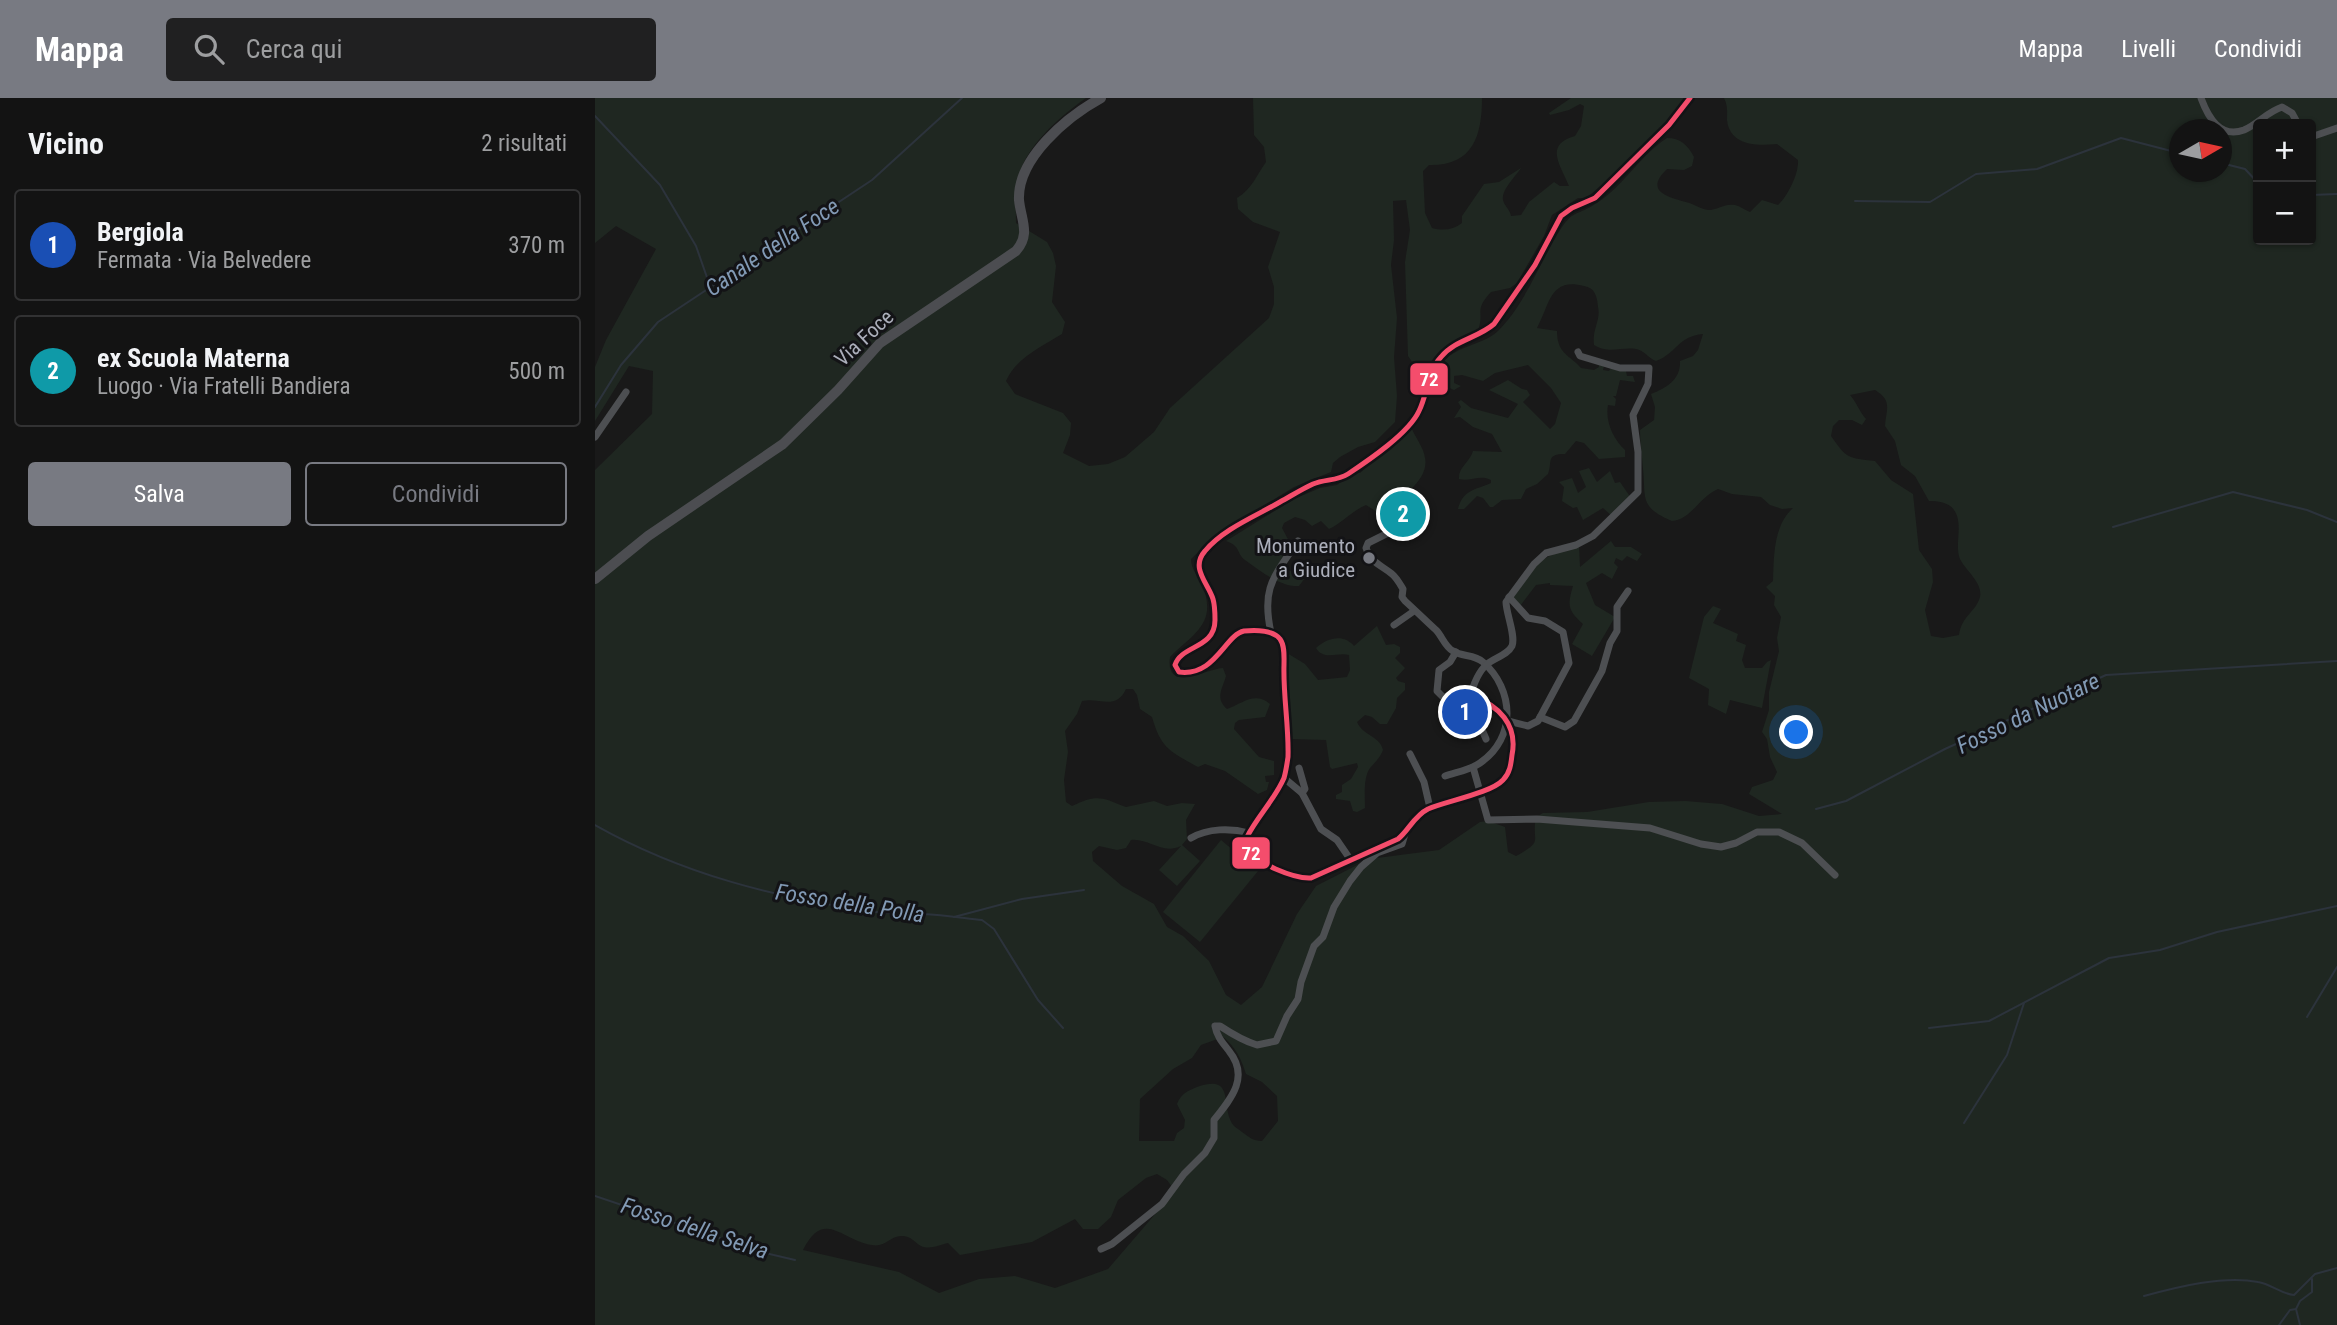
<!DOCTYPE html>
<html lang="it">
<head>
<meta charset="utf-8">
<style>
	:root { --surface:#131313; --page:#202021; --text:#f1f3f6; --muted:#9d9ea0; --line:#323233; --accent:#787a82 }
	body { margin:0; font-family:"Roboto Condensed",sans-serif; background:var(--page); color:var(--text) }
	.controls { position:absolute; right:21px; top:21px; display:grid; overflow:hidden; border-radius:7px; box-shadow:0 2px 5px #0004 }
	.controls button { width:63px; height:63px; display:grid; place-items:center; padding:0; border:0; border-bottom:2px solid var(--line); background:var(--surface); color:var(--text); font:35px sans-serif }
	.compass { position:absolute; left:1574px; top:21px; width:63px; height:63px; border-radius:50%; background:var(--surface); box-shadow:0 2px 5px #0004; rotate:81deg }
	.you { position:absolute; left:1202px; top:635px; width:24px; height:24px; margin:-18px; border:5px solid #fff; border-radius:50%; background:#1a73e8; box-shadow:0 0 0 10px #1a73e833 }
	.badge { display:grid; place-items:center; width:46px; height:46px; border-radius:50%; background:var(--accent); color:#fff; font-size:23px; font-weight:700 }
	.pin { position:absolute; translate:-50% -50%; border:4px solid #fff; box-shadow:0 2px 7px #0006 }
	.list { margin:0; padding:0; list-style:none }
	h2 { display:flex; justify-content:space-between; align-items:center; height:91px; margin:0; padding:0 28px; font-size:30px }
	h2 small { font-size:23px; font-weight:400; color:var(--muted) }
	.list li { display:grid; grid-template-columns:46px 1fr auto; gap:21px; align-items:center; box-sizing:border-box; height:112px; margin:0 14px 14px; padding:0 14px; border:2px solid var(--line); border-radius:7px }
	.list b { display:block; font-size:26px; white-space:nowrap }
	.list p { margin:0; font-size:23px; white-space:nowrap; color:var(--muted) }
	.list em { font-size:23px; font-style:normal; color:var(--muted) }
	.actions { display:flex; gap:14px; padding:21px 28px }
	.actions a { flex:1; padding:16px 0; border:2px solid var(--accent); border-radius:7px; text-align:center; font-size:24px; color:var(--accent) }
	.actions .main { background:var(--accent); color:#fff }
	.icon { flex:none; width:38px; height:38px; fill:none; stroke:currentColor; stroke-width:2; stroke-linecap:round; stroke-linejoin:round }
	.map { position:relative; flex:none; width:1742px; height:1227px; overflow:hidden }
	header { display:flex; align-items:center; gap:42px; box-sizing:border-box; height:98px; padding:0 35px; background:var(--accent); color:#fff }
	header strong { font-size:33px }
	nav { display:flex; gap:38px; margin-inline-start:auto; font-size:24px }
	.search { width:490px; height:63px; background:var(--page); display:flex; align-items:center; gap:18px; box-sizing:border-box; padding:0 24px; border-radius:7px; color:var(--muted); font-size:26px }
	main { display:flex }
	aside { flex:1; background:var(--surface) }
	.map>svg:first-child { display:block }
	.green { fill:#1f2721; fill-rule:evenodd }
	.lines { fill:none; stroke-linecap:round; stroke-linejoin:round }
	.stream { stroke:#2c333c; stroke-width:2 }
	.minor { stroke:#4d4f52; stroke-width:7 }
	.secondary { stroke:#4c4d51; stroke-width:10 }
	.bus-1-casing { stroke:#131316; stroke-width:10 }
	.bus-1 { stroke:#f44d6c; stroke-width:5 }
	.poi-dot { fill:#787a82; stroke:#131316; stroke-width:2.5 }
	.labels { text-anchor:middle; stroke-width:6; stroke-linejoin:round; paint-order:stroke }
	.street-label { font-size:21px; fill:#abaeba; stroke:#131316 }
	.poi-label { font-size:21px; fill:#abaeba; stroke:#131316; text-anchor:end }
	.water-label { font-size:23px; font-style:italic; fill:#829ab5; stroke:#131316 }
	.line-badge { stroke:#131316; stroke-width:2.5 }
	.badge-label { font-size:19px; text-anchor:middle; font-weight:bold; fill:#fff }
</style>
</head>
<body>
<header>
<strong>Mappa</strong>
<div class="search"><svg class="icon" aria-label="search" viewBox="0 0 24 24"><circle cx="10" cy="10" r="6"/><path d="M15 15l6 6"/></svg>Cerca qui</div>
<nav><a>Mappa</a><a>Livelli</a><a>Condividi</a></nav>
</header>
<main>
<aside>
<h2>Vicino<small>2 risultati</small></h2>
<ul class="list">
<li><span class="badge" style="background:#1a4fb4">1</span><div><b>Bergiola</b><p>Fermata · Via Belvedere</p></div><em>370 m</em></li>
<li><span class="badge" style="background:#0f9aa8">2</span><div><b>ex Scuola Materna</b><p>Luogo · Via Fratelli Bandiera</p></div><em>500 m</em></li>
</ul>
<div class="actions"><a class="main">Salva</a><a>Condividi</a></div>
</aside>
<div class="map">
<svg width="1742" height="1227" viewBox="0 0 1742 1227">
	<rect width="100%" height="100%" fill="#191919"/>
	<g class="green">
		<path d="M0,0H491C463,20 428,50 422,85C420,98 421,112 421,125L452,144L458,155L461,168L457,204L470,224L467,236C446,249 421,260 411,283L420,296L468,315L476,325L475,337L468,355L494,368L513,366L530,359L559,334L575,310L674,220L679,206V189L673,169L685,134L658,124L643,111L642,100C657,91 661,78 671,64L669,49L659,37L658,0H887C887,38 878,68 834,67L828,73L830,115L837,130C848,133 858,132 867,125V118L889,86L904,84L926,70C921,78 906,92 908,102C909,108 915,111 916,118L926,117L934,104L959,84L965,88H974C965,66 949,47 980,38L986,28L989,8L985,6L974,12L955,17L954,15L976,0H1092L1060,37L1007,87L991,100H983L957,117L949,138L922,185L915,190L896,194C878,213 890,214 883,232C861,249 844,246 831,275L822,271L813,258L810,164L815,132L811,102L798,103L799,142L796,167L802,220L799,259L802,298L800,324L780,344L763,349L745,359L738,365L736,374L699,389L622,436L596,461C596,472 603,477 607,486C623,526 599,535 575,559C570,596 610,571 628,570L631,578C627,592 620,600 632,611C648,605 660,593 675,606L670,619L644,622L640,625L639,631L664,659L679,663V677L670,678L671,684H674L672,692L663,696L630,673L610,666L603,669C576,654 566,651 557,619L545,611L542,597L538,591H531C521,613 504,599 487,603L482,616L470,633L473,654L469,682L471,704L477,708C502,696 506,699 531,709L559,703L572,708L587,705L600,706L591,722L592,741L587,747L605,763L582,788L564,772L586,748C567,757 554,740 536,742L531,750L522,752L504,748L497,754L498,763L527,788L559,806L572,829L588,838L614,863L631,897L646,907L667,889L702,816L721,788L774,761L844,752L885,724L893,723L910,729L913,754L921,758C950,742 936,745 941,719L948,715L992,714L1054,704L1090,703L1127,706L1164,718L1187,716L1154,696L1157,689L1178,682L1182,674L1175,659L1172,641L1167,634L1174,612V594L1184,553L1182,540L1186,519L1179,507L1180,498L1171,489L1178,483C1179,459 1178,428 1198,410L1187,411L1175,407L1166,399L1137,396L1123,391C1104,399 1097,421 1077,423C1044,409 1051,400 1048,371C1047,358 1045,345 1045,332L1059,322L1060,309L1056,296C1072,290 1086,281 1085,263L1098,258L1103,252L1108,236C1083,238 1081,256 1061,263C1053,260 1049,252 1041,251C1025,249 1014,256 999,247C997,230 1006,223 1003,209C1002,198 1000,190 989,188C955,179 955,206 942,230L962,233C962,256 975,257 986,270L999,272L1004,269L1003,264L1009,268L1008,272L1014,273L1016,270L1031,273L1032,278H1038L1040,284L1025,282L1021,298H1018L1021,301L1020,308L1013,307C1010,323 1018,341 1030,352V359L1004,361L989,345L981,343L970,356C950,356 958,364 953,376L942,386L931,391L926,401L907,402L898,409H895L888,400L882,398L869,411H863C868,391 881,392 896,385V382C885,376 875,384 864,381C863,369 875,364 878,353L907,354L897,336L878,329L865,319L859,320L866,309L863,304L866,302L876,310L913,320L923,306L894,292L913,282L927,291L932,292L935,297L928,304L955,331L960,326L966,305L956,290L933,267L900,275L888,283L867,277L859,278V285L866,288L859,292C851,289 841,284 843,274C852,247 885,250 903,233C932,204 945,162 967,129C978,113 982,117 997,108C1026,92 1044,58 1072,40C1085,40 1093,47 1099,59L1097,68L1089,72L1072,71C1046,96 1079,100 1097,106C1102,108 1107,111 1113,112C1122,112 1130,105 1140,107C1145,108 1150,112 1155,114L1167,102L1183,107C1193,98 1204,75 1203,62L1182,46C1162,48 1135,48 1132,22C1132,14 1133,8 1129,0H1742V1227H0V372L57,316L58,273L34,268L0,323V269L11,242L61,151L21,128L0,145ZM1663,26H1716V142H1663ZM1584,32H1626V74H1584ZM1280,292C1298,303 1291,311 1290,328L1300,343L1306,367L1320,378L1334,403C1342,403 1354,404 1359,412C1369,426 1359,446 1365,461C1371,473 1388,485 1385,499C1381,514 1367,517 1364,537L1348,540L1336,538L1330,512L1338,484L1337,471L1324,452L1318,396L1296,382L1280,363C1253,360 1252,361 1236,338L1238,328L1244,322H1257L1267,327L1271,321C1264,313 1262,305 1255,297ZM628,939C641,949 646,961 651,976L667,984L682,998L683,1023L667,1043C658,1043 654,1039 647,1034C645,1032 641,1030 639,1028C624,1010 642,975 602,989C592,993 586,996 582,1006L590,1022L589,1030L582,1035L579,1043H544L545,1001L578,971L597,960L606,947ZM562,1076L572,1082L580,1093L513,1171L460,1190L420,1178L384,1181L344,1195L304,1174L208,1152C229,1110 246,1142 277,1147C290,1150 296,1137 307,1138C316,1138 319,1144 326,1148C334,1152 345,1147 353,1145L365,1157L437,1144L480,1121L488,1131H503L516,1119L523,1102L551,1080Z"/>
		<path d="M816,329C820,339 829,350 830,360C835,383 801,405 782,414L771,407C757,413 747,425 734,431L726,423L717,428L710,422L700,419L689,425L687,430L695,445L686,466C691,473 702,475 710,480L704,488C685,489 665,473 650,462C641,455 646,448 631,443L699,401L725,390L742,387L762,372L765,375Z"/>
		<polygon points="994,370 1002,384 1015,373 1020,385 1025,384 1036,400 1017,418 1008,410 988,422 982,409 978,410 967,403 969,389 964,384 977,380 983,395 991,389 984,373"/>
		<path d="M1016,443L1020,449H1036L1047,456L1042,463L1032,458L1027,463L1021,460L1019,465L1023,469L1017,481L1007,475L991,485L1000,507L1020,519L997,558L977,546L988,526C973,512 972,508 978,488L955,487V485L941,487L925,508L916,499C943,464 941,460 984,448L985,469Z"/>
		<polygon points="1118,508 1126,511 1118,525 1143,536 1141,543 1151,547 1147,562 1150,570 1167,570 1172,564 1176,562 1167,610 1135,602 1131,616 1113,607 1114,591 1094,580 1109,519"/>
		<path d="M782,528L791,547L799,546L805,549V555L800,560L810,570L801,580L803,583L810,585V592L802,600L801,610L792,626H785L777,619L770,617L762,624C767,637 785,638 788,652C785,660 780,664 775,670C768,680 770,698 770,710L762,714L758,713L755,703L741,701V697L747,694V687L756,681L763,669L762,665L737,671L735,669L731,642L695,641L692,555L710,566L723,582L752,579L755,572L754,557C742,554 729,563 721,550C733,539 749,536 759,548Z"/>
		<polygon points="626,742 663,773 605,844 568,814"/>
	</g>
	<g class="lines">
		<g class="stream">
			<polyline points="0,18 65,87 101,148 115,188"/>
			<polyline points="1626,65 1650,71 1663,85"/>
			<polyline points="1716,97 1742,96"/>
			<polyline points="1260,103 1335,104 1381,76 1442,71 1526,40 1584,55"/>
			<polyline points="0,309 26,267 63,224 277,82 367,0"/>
			<polyline points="1518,429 1638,394 1712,412 1742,424"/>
			<polyline points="1221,711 1251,703 1350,651 1511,577 1742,563"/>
			<path d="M0,727C87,776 181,800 280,814C296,816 312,815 328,816C348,817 368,820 387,822L399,831L443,902L468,930"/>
			<polyline points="359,819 427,801 489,792"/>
			<polyline points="1712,919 1742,869"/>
			<polyline points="1334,930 1394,923 1514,860 1565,852 1622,834 1742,808"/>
			<polyline points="1369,1025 1412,957 1429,905"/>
			<polyline points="0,1098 166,1154 200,1162"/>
			<path d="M1549,1198C1582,1189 1629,1177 1663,1184C1676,1186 1686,1196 1699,1197L1720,1176L1742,1170"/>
			<polyline points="1701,1211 1705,1227"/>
			<polyline points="1684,1227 1695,1212 1701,1211 1705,1203 1717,1194 1717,1181"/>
		</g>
		<g class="minor">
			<path d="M1606,0C1613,19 1625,41 1649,32C1663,26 1672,14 1687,9L1697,15L1703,26"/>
			<polyline points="1716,39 1742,30"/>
			<polyline points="0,339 31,294"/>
			<path d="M805,429L773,445L771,450C776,465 786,467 797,476C801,479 805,486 808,491L807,499L810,503C820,512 831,523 841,532C847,538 850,549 858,553C867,559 879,556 888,564C919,591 922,640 885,665C875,672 862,674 850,678"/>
			<polyline points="799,527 819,513"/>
			<path d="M676,535C666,489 679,479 703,443"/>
			<path d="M876,598C904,607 923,627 917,657C916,666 915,675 908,682C896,695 852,703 833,711C819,718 814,732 803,741L716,780C700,781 659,765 652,750V739C662,719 680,701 689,680C691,673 692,666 693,659C694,628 688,598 689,567C689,559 690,548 685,541C678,532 660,532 649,533C630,537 620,579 584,574L580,567C586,547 620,551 620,522C620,516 620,508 618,501C613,485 595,470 610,453C628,431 661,418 685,404C696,398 707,391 718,386C730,381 742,383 753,376C774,362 814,335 824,313C833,295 832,274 846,259C860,242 883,240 899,226L940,167L966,118L977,110L1000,100L1074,27L1095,0"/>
			<polyline points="852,599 848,599 842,593 844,572 855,564 861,554"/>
			<path d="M871,614C876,598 878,581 890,568C897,560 912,558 917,548C921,538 911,515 911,504L939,466L951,455L981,447L998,438L1043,394V354L1038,317L1053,286L1054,270H1025L985,258L983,254"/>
			<polyline points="945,619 970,629 979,623 1007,573 1015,545 1022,533 1022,509 1033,493"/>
			<polyline points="913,623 933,628 943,623 974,565 968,534 950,523 933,520 914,499"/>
			<polyline points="885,627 891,641"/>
			<polyline points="815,656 829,684 835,710"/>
			<polyline points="878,669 893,722 942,721 1055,730 1106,746 1126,749 1141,745 1162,734 1184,734 1207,745 1240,777"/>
			<polyline points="704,670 710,691 707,695"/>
			<polyline points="689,680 707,695 726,731 742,742 755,761"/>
			<path d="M596,740C613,730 636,730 654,735"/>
			<path d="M506,1151L517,1146L567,1106L589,1076L610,1055L619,1040V1022C636,1001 655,979 634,953C628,945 622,939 620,928H625C637,936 649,943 662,947L681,943L692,918L703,901L706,884L719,848L728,839L739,809L755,783L766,769L782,755L807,746L810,736"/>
		</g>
		<path class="secondary" d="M0,481L53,438L188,346L243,292L285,245L421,153C436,136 426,122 424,102C422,60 473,18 506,0"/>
		<defs>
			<path id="bus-1" d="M876,598C904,607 923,627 917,657C916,666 915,675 908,682C896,695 852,703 833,711C819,718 814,732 803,741L716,780C700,781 659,765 652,750V739C662,719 680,701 689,680C691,673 692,666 693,659C694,628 688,598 689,567C689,559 690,548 685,541C678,532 660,532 649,533C630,537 620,579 584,574L580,567C586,547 620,551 620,522C620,516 620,508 618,501C613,485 595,470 610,453C628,431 661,418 685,404C696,398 707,391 718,386C730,381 742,383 753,376C774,362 814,335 824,313C833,295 832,274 846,259C860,242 883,240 899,226L940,167L966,118L977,110L1000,100L1074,27L1095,0"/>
		</defs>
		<use href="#bus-1" class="bus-1-casing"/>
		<use href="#bus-1" class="bus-1"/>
	</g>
	<circle class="poi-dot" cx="774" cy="460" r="7"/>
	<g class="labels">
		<g class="street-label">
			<text transform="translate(269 240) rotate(-43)" y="7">Via Foce</text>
		</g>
		<g class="poi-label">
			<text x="760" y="455">Monumento<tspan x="760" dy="24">a Giudice</tspan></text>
		</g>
		<g class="water-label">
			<text transform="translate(177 149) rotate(-34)" y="8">Canale della Foce</text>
			<text transform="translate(1433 615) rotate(-26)" y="8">Fosso da Nuotare</text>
			<text transform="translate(255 805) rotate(9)" y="8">Fosso della Polla</text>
			<text transform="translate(100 1130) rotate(18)" y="8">Fosso della Selva</text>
		</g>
	</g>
	<g class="line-badge">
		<rect x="814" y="264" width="40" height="34" rx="7" fill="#f44d6c"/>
		<rect x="636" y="738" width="40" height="34" rx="7" fill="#f44d6c"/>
	</g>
	<g class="badge-label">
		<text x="834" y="288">72</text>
		<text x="656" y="762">72</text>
	</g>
</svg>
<div class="controls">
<button>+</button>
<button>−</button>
</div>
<svg class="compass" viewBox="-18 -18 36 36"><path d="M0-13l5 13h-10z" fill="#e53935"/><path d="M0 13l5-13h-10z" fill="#9d9ea0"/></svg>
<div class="you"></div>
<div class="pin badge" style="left:870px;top:614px;background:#1a4fb4">1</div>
<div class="pin badge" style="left:808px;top:416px;background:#0f9aa8">2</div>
</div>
</main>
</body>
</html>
